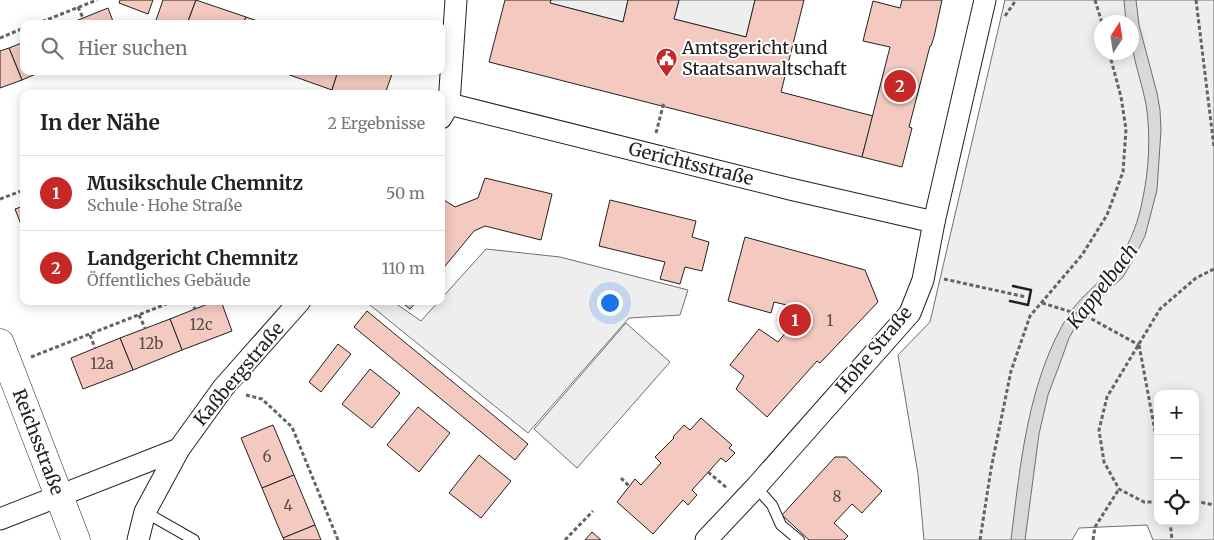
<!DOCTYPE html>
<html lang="de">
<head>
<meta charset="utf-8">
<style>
	:root { --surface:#fff; --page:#f2f2f2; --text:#222; --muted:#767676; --line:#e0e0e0; --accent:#c62828 }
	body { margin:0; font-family:Merriweather,serif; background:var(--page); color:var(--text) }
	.controls { position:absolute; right:15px; bottom:15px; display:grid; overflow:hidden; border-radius:10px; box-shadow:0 2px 12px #0003 }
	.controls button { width:45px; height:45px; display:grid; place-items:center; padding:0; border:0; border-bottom:1px solid var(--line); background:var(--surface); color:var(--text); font:25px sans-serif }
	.compass { position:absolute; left:1094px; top:15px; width:45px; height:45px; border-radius:50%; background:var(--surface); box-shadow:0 2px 12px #0003; rotate:12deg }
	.you { position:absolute; left:609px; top:302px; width:18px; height:18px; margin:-12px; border:4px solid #fff; border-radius:50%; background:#1a73e8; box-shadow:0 0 0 8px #1a73e833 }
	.badge { display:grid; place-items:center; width:32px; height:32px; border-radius:50%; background:var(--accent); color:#fff; font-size:16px; font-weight:700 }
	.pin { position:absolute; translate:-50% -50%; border:2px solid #fff; box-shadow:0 1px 5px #0006 }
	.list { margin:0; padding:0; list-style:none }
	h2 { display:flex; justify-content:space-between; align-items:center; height:65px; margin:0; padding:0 20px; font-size:21px }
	h2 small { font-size:16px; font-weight:400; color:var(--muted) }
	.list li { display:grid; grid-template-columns:32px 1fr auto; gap:15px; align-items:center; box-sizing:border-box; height:75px; padding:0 20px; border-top:1px solid var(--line) }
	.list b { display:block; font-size:19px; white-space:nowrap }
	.list p { margin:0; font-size:16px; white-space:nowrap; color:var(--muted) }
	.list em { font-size:16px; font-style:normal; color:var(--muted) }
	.icon { flex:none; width:28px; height:28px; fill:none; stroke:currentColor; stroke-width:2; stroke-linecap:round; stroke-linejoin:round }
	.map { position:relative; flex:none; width:1214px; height:540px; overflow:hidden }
	.search { position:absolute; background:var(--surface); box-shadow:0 2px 12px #0003; left:20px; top:20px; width:425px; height:55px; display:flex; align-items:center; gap:12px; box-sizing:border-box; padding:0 18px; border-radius:10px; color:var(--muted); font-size:19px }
	.panel { position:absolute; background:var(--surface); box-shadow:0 2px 12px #0003; left:20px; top:90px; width:425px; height:215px; border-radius:10px }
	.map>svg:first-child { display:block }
	.green { fill:#eee; stroke:#6f6f6f; fill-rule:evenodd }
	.parking { fill:#ededed; stroke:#6f6f6f }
	.water { fill:#d9d9d9; stroke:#6f6f6f }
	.building { fill:#f3c9c0; stroke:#222 }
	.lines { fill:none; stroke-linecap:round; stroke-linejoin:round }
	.service-casing { stroke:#222; stroke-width:12 }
	.minor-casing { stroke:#222; stroke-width:23 }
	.primary-casing { stroke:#222; stroke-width:29 }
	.path { stroke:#646464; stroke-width:3; stroke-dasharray:4 2.5; stroke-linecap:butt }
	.service { stroke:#fff; stroke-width:10 }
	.minor { stroke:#fff; stroke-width:21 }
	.primary { stroke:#fff; stroke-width:28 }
	.wall { stroke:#222; stroke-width:2.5 }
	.labels { text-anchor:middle; stroke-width:4; stroke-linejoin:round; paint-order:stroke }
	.number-label { font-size:15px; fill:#564c4a }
	.poi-label { font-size:18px; fill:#222; stroke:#fff; text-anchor:start }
	.street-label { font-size:18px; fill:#222; stroke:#fff }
	.water-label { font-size:19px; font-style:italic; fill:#222; stroke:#fff }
</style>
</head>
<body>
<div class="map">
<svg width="1214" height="540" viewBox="0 0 1214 540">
	<rect width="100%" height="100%" fill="#fff"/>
	<g class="green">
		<polygon points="551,0 628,0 623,22 550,3"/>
		<polygon points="679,0 755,0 746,37 674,19"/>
		<path d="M1005,0H1214V540H1153L1147,525L1079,528L1072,540H924L918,474L898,355L930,322ZM1102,22H1132V52H1102ZM1158,394H1195V521H1158Z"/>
		<polygon points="486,249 560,257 688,290 680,315 629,318 528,433 365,301 392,301 421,321 439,301 441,301 441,299"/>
	</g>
	<polygon class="parking" points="626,323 670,362 577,468 534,429"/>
	<path class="water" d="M1124,0H1136L1139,25L1157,93L1160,110L1161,130L1157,190L1145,236L1134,258L1123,277L1090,307L1081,317L1069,338L1059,366L1048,395L1039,434L1025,540H1011C1020,466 1028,379 1069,314C1078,301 1091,289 1103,278C1124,257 1136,232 1142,202C1149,171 1151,136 1146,104C1142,84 1135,65 1132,45C1131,38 1132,30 1132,22H1126Z"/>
	<g class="building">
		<polygon points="120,0 153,0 148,14 119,3"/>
		<polygon points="163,0 196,0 187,24 155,23"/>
		<polygon points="196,0 246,17 243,24 187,24"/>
		<polygon points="505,0 551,0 550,3 623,22 628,0 679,0 674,19 746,37 755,0 804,0 781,92 873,116 862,157 489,62"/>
		<polygon points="902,0 942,0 934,37 931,46 930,46 909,127 912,128 902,167 862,157 890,47 863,41 873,1 900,8"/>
		<polygon points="108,8 114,24 69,24 83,18"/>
		<polygon points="246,17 266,24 243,24"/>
		<polygon points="24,42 24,71 43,71 22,80 9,48"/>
		<polygon points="9,48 22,80 0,88 0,51"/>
		<polygon points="288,71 338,71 332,90 287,74"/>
		<polygon points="338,71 393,71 385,94 343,94 332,90"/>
		<polygon points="485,178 552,194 541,240 485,226 474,231 441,271 441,198 455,207 478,198"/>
		<polygon points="610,200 696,221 692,237 709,242 702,271 685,267 680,284 660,279 665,262 599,246"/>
		<polygon points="24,206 24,232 15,209"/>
		<polygon points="745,237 865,270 878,302 820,363 817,361 767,417 736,389 744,376 730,365 759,329 778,342 787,331 790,334 808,310 774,302 771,313 728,301"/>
		<polygon points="215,301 221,301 232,331 182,350 170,319"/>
		<polygon points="400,301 417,301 410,309"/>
		<polygon points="367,311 528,444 515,460 354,327"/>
		<polygon points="170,319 182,350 133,370 120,338"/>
		<polygon points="120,338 133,370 83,389 71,358"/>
		<polygon points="338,344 351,354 321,392 309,382"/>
		<polygon points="370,369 400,393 372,428 342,404"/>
		<polygon points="418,407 450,433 419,472 387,445"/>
		<polygon points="701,418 732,445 729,448 735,453 726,462 721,458 692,490 697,495 688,505 683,500 653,534 617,502 635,479 641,485 661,463 655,457 674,438 673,437 684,425 690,430"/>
		<polygon points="273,425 294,475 262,488 241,438"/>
		<polygon points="479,455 511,481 481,518 449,493"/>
		<polygon points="835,457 846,457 882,491 862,513 852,504 834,523 848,536 844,540 809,540 782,515"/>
		<polygon points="294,475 315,525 283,538 262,488"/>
		<polygon points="315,525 321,540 284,540 283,538"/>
		<polygon points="592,532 601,540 585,540"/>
	</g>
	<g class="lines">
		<defs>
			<g id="service">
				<polyline points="756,487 772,505 781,525 799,540"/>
				<polyline points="145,512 194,540"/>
			</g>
			<g id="minor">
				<polyline points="449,104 790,189 934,222"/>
				<polyline points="441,118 449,104 456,0"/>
				<polyline points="0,519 179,449"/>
				<polyline points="138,540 145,512 179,449 223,388 300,301"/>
				<polyline points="706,540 756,487 910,313 923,280 934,222 985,0"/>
			</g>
			<polyline id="primary" points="0,343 76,540"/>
		</defs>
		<use href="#service" class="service-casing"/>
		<use href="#minor" class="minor-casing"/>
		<use href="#primary" class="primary-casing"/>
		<g class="path">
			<polyline points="1095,0 1102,23"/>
			<polyline points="1196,0 1214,147"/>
			<polyline points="78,7 83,18"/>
			<polyline points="1005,16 1016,0"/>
			<polyline points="36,24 97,0"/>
			<polyline points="0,38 24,28"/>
			<polyline points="656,133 664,102"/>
			<polyline points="0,199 24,190"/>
			<polyline points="944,279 1026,297"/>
			<polyline points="191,301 195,309"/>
			<polyline points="1042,303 1088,317 1139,345"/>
			<polyline points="139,315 145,328"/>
			<polyline points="90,335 95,348"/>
			<polyline points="1139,345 1158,447"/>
			<polyline points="31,357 174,301"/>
			<polyline points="246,395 262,399 292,427 338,540"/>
			<polyline points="708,472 727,488"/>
			<polyline points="621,478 629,486"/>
			<polyline points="1195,501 1214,505"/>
			<polyline points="1158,502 1144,502 1119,489 1104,462 1099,430 1107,397 1160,309 1196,278 1214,269"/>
			<polyline points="1170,521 1172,540"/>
			<polyline points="565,540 593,511"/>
			<polyline points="980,540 991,469 1011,371 1030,316 1082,255 1107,215 1123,172 1126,129 1121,97 1109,52"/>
			<polyline points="1093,540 1095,527 1119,489"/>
		</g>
		<use href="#service" class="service"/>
		<use href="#minor" class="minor"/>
		<use href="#primary" class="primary"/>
		<polyline class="wall" points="1010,301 1028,305 1031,290 1013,286"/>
	</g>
	<defs>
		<symbol id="civic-pin" viewBox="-11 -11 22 30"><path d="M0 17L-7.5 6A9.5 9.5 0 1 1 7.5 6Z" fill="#c62828" stroke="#fff"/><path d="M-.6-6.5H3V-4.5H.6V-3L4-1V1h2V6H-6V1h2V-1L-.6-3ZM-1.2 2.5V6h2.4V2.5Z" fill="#fff"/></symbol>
	</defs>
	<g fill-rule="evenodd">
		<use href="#civic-pin" x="654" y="46" width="25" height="34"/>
	</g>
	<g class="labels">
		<g class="number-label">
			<text x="830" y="326">1</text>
			<text x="201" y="330">12c</text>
			<text x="151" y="349">12b</text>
			<text x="102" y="369">12a</text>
			<text x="267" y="462">6</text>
			<text x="837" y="502">8</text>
			<text x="288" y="511">4</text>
		</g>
		<g class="poi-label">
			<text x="682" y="54">Amtsgericht und<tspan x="682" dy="21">Staatsanwaltschaft</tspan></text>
		</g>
		<g class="street-label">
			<text transform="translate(691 164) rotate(14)" y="6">Gerichtsstraße</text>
			<text transform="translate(874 350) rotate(-50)" y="6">Hohe Straße</text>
			<text transform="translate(239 374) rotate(-50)" y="6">Kaßbergstraße</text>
			<text transform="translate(38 442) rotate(69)" y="6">Reichsstraße</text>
		</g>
		<g class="water-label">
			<text transform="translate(1102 286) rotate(-52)" y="7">Kappelbach</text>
		</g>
	</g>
</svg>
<div class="controls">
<button>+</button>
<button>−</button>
<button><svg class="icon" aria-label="locate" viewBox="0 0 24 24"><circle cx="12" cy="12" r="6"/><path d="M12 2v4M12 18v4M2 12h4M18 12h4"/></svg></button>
</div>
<svg class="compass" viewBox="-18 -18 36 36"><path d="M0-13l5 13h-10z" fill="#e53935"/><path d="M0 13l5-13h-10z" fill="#767676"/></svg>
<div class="you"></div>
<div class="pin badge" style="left:795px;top:320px">1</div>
<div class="pin badge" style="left:900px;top:86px">2</div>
<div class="search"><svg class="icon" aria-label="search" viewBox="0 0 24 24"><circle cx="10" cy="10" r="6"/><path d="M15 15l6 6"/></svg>Hier suchen</div>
<section class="panel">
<h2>In der Nähe<small>2 Ergebnisse</small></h2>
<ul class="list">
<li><span class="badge">1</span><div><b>Musikschule Chemnitz</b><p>Schule · Hohe Straße</p></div><em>50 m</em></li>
<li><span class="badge">2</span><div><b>Landgericht Chemnitz</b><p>Öffentliches Gebäude</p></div><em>110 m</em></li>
</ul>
</section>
</div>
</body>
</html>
